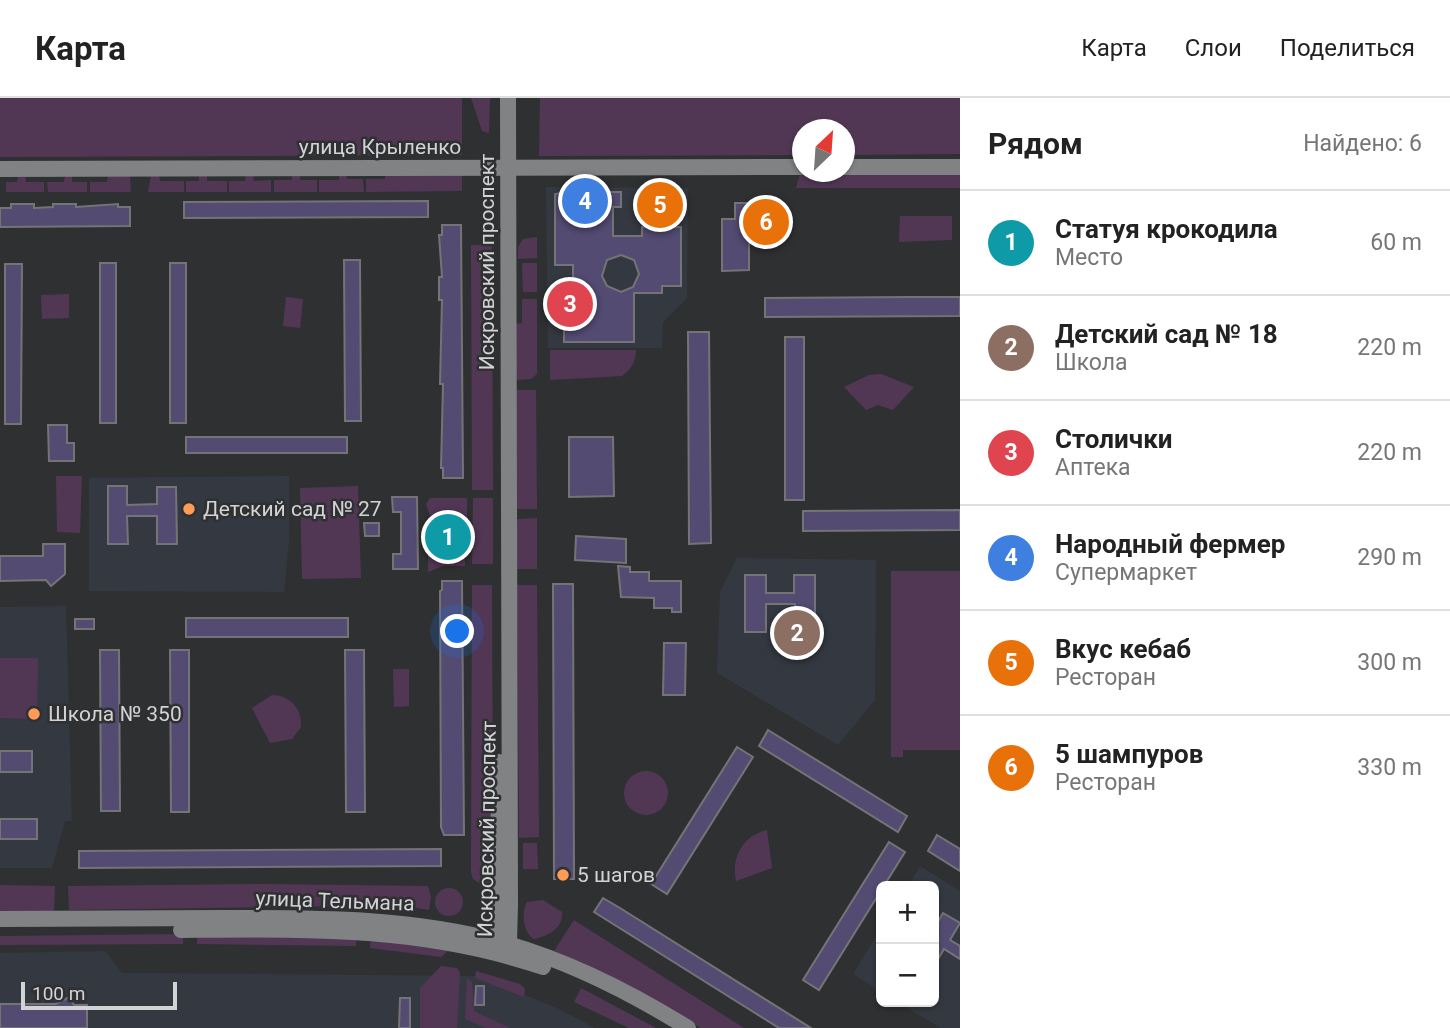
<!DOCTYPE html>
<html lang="ru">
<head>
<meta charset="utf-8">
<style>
	:root { --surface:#fff; --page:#f2f2f2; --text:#222; --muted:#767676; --line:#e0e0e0; --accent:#855939 }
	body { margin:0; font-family:Roboto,sans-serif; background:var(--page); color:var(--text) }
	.controls { position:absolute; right:21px; bottom:21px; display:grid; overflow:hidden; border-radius:10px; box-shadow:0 2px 5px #0004 }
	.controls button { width:63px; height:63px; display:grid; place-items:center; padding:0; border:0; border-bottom:2px solid var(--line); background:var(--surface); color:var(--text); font:35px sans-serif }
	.compass { position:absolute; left:792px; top:21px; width:63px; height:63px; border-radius:50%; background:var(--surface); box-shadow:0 2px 5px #0004; rotate:25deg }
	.scale { position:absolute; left:21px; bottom:18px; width:156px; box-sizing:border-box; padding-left:7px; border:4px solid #d2d3d4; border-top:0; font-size:19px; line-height:24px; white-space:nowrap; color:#d2d3d4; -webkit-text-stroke:5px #2f3032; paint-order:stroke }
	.you { position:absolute; left:458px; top:534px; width:24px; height:24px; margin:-18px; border:5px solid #fff; border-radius:50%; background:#1a73e8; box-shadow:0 0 0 10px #1a73e833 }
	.badge { display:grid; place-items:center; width:46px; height:46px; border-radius:50%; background:var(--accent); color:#fff; font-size:23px; font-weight:700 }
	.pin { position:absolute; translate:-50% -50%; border:4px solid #fff; box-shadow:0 2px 7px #0006 }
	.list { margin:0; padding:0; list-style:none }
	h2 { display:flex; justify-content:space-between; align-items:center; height:91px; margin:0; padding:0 28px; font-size:30px }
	h2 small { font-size:23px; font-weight:400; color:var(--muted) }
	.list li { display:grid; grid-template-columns:46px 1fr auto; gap:21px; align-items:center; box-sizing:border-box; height:105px; padding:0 28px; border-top:2px solid var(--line) }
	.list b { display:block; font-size:26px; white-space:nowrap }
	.list p { margin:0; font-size:23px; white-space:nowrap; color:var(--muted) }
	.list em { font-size:23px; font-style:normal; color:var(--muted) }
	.map { position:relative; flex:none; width:960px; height:930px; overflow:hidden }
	header { display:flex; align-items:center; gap:42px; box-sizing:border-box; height:98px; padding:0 35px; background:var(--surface); border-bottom:2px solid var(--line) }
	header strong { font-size:33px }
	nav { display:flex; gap:38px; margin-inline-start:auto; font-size:24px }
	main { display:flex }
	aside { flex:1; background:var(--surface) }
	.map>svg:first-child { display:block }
	.built { fill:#343840 }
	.green { fill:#523755 }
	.building { fill:#534b72; stroke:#747376; stroke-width:2; fill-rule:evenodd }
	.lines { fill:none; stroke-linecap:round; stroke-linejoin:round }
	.secondary { stroke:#808283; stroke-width:16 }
	.poi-dot { fill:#fd9c56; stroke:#2f3032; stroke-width:2.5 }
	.labels { text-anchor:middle; stroke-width:5; stroke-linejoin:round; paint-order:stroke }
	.street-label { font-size:21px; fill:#d2d3d4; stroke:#2f3032 }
	.poi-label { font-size:21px; fill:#d2d3d4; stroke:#2f3032; text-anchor:start }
</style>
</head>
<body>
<header>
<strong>Карта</strong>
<nav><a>Карта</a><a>Слои</a><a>Поделиться</a></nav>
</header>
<main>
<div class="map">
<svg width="960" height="930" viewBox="0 0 960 930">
	<rect width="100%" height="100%" fill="#2f3032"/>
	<g class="built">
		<polygon points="546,89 688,90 687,200 663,224 662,250 548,250"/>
		<polygon points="289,378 289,443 284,494 89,493 89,380"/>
		<polygon points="737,460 876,462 875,602 838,647 717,575 720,494"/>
		<polygon points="66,508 72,723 65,723 52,770 0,770 0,509"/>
		<polygon points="920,768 960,793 960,930 941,930 897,904 934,904 934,788 908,788"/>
		<polygon points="881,830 881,894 853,876"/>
		<polygon points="105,853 122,875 480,878 559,911 595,930 0,930 0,855"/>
	</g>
	<g class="green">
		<polygon points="0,0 462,0 462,57 0,59"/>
		<polygon points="471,0 490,0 489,35 482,33"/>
		<polygon points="540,0 960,0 960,56 845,57 844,32 802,32 802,57 539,58"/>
		<polygon points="800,76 960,76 960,90 796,90"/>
		<polygon points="130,77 131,94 90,94 90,84 107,84 108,78"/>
		<polygon points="151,77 159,77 160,83 184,83 184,94 148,94"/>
		<polygon points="199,77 207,77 207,83 227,83 227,94 186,94 186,83 199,83"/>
		<polygon points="246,77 253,77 254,83 271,82 271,94 229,94 229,83 245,83"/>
		<polygon points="292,77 300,77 300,82 317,82 317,94 274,94 274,82 292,82"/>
		<polygon points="339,77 346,77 347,81 363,81 364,94 319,94 319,82 339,82"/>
		<polygon points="385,77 462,77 462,93 366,94 366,81 385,81"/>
		<polygon points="18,78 25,78 26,84 44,84 44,94 6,94 6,84 17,84"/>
		<polygon points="65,78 72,78 72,84 87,84 87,94 48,94 47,84 64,84"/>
		<polygon points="900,118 952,118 952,142 899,144"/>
		<polygon points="537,139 537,160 518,161 518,149 523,141"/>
		<polygon points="471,147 492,147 493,392 472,392"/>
		<polygon points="537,165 537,194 523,194 522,165"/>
		<polygon points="69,196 69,220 42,221 41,197"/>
		<polygon points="286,199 303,201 300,230 283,228"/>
		<polygon points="522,201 537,201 537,276 531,281 516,282 516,226 522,225"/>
		<path d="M550,252H636C636,264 631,271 622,278L550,282Z"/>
		<polygon points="881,276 914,289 893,312 878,307 866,312 844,289 869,277"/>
		<polygon points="516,292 536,292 537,411 517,411"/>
		<polygon points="56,378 82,378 80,435 57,434"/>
		<polygon points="358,388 361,480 302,481 300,390"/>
		<polygon points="430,400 467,400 467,419 430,418 426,406"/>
		<polygon points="473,400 493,400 493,466 472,466"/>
		<polygon points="537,420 537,471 517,471 517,421"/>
		<polygon points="464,429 465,468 443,468 428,474 428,430"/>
		<polygon points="891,473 960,473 960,652 903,652 903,659 891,659"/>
		<polygon points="472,487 492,487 493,778 490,792 473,781 471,774"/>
		<polygon points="517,487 537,487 539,739 519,740"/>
		<polygon points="0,560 38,560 37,621 0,620"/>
		<polygon points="393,571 409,571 409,608 394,609"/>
		<path d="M272,597C290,597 302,611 301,629L292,641L270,645L252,610Z"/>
		<circle cx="646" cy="695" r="22"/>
		<path d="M767,732L772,770L736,783C731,760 742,738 767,732Z"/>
		<polygon points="523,745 537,745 538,771 523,771"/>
		<polygon points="263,786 428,788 431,799 429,812 410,809 408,814 347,808 69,812 68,788"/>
		<polygon points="0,787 55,788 54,813 0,813"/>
		<circle cx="449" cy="804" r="14"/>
		<path d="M543,802L562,814C563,831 548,838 534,841C523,835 521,815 527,804Z"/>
		<polygon points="574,822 744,930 701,930 616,881 554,853"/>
		<polygon points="183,836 183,846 0,847 0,838"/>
		<polygon points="197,837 356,839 356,848 197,846"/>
		<polygon points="371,840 451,850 441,859 370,850"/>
		<polygon points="441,868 457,870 460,875 457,930 420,930 420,890"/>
		<polygon points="476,873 520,886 525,891 524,899 475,880"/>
		<polygon points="467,880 472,884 474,913 510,930 486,930 465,921"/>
		<polygon points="581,890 656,930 629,930 574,904"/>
	</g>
	<g class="building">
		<path d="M566,94H621V109H613V138H642V129H681V188H662V195H634V244H564V196H573V167H555V96ZM621,157L634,162L639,176L633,189L621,194L607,188L602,178L607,162Z"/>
		<polygon points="680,102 680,113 640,113 640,103"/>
		<polygon points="428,103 428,119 184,120 184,104"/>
		<polygon points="735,105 781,105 781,134 749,134 749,172 722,173 722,121 735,121"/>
		<polygon points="11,106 34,106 34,110 53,109 53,106 76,106 76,109 118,106 118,109 130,109 130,128 0,129 0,110 11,110"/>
		<polygon points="442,127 461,127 463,380 443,380 443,370 441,370 443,286 440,286 442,202 439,202 439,179 442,179 439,137 442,137"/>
		<polygon points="344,162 360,162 361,323 345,323"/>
		<rect x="100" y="165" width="16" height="160"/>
		<rect x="170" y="165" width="16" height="160"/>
		<polygon points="5,166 22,166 21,326 5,326"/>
		<polygon points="911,199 960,199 960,218 765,219 765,200"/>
		<polygon points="688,234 709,234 711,445 689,446"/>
		<rect x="785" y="239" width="19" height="163"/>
		<polygon points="48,327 67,327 67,345 74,345 74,363 49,363"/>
		<rect x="186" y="339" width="161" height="16"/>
		<polygon points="569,339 613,339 614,398 569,399"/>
		<polygon points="108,388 127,388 127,407 157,406 157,389 176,389 177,446 157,446 157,418 127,418 128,446 108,446"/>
		<polygon points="392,399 417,399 418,471 393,471 393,456 401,456 401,414 393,414"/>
		<polygon points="960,412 960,432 803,433 803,413"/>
		<polygon points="364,425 379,425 379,438 365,438"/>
		<polygon points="576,438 626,441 626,465 575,462"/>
		<polygon points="43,446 65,446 65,476 51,488 46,482 0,483 0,458 43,458"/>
		<polygon points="618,468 630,469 630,474 649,474 649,483 681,483 681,514 672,514 672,510 654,510 654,500 621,499"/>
		<polygon points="745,477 766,477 766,495 794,495 794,477 815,477 815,534 795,535 795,506 766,506 766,534 745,534"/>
		<polygon points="442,483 462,483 464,737 444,737 441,729 440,493 442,492"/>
		<polygon points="553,486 573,486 574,781 554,781"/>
		<rect x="186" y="520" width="162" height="19"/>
		<rect x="75" y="521" width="19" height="10"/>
		<polygon points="664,545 686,545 685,597 663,597"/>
		<polygon points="100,552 119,552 120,713 101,713"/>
		<polygon points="170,552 189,552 189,714 171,714"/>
		<polygon points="345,552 364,552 365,714 346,714"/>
		<polygon points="768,632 907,718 898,734 759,648"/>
		<polygon points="737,649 753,659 667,796 651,786"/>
		<rect x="0" y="653" width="32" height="21"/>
		<rect x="0" y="721" width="37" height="20"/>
		<polygon points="937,737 960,751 960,773 928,753"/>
		<polygon points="889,744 905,754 819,892 803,882"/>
		<polygon points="441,751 441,768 79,770 79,753"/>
		<polygon points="603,800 620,810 811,930 779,930 594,814"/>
		<polygon points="943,815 960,825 950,842 960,848 960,861 944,851 934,868 934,831"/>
		<polygon points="476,888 484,888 484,907 475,907"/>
		<polygon points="69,899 74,907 87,907 87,930 0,930 0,906 56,906"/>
		<polygon points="400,900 410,900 410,930 399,930"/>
	</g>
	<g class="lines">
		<g class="secondary">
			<polyline points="844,69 960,69"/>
			<polyline points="0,71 802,69"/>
			<polyline points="499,664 498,843 502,856"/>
			<path d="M0,821C74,821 148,821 223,820C317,820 409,819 501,844C567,862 630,894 688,930"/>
			<path d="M181,832C307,831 422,828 543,869"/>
			<polyline points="502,856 509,846 510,806 508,0"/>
		</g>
	</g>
	<g class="poi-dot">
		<circle cx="189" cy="411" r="7"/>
		<circle cx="34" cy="616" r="7"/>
		<circle cx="563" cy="777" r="7"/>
	</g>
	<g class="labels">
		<g class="street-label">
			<text x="380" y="56">улица Крыленко</text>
			<text transform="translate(487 164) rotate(-90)" y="7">Искровский проспект</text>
			<text transform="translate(487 731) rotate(-89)" y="7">Искровский проспект</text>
			<text transform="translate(335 803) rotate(2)" y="7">улица Тельмана</text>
		</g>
		<g class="poi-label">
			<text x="203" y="418">Детский сад № 27</text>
			<text x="48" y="623">Школа № 350</text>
			<text x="577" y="784">5 шагов</text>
		</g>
	</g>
</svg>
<div class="controls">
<button>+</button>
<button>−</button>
</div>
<svg class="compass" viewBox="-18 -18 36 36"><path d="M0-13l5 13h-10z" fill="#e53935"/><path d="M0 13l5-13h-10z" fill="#767676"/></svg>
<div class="scale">100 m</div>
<div class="you"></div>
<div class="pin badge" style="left:448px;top:439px;background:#0f9aa8">1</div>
<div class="pin badge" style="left:797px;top:535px;background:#8d6e63">2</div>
<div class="pin badge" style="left:570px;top:206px;background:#e0444e">3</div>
<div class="pin badge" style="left:585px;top:103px;background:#3f7fe0">4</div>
<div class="pin badge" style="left:660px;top:107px;background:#e8710a">5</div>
<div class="pin badge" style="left:766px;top:124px;background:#e8710a">6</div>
</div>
<aside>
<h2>Рядом<small>Найдено: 6</small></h2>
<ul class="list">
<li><span class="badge" style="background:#0f9aa8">1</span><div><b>Статуя крокодила</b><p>Место</p></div><em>60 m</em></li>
<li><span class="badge" style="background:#8d6e63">2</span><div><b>Детский сад № 18</b><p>Школа</p></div><em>220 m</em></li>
<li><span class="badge" style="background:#e0444e">3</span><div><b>Столички</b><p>Аптека</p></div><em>220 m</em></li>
<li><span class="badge" style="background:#3f7fe0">4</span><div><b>Народный фермер</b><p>Супермаркет</p></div><em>290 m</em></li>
<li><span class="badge" style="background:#e8710a">5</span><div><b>Вкус кебаб</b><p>Ресторан</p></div><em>300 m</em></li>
<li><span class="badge" style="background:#e8710a">6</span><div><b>5 шампуров</b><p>Ресторан</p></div><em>330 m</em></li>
</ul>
</aside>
</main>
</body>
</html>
